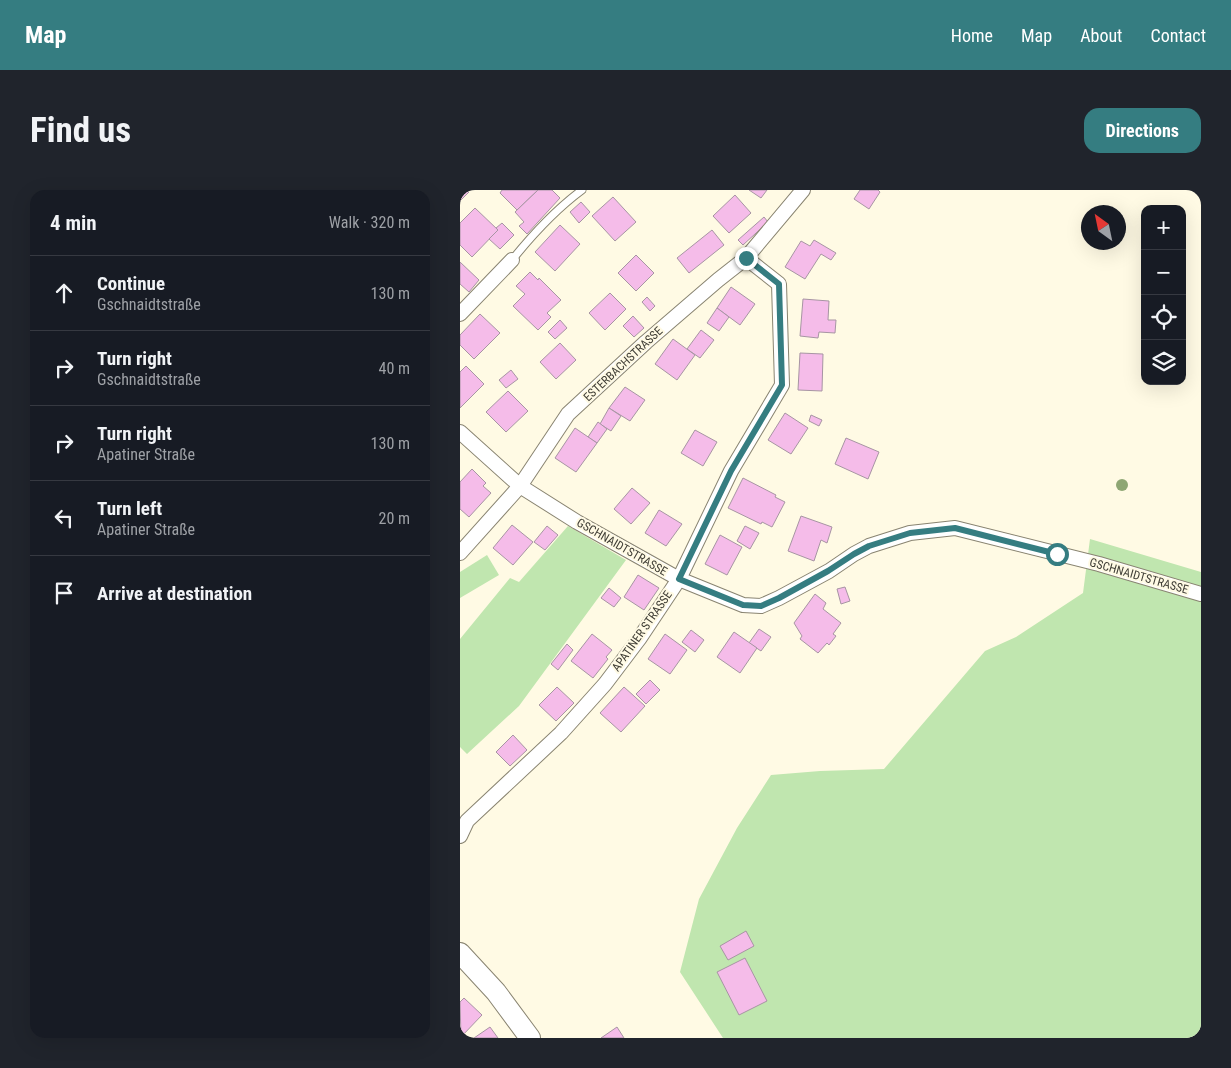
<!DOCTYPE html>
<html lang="en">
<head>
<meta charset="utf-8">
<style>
	:root { --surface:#171b24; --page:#20242c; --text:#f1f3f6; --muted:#9ea1a6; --line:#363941; --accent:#357d81 }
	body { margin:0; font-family:"Roboto Condensed",sans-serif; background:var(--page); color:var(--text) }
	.controls { position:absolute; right:15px; top:15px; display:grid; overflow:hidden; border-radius:10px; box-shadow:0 5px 20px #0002 }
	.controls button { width:45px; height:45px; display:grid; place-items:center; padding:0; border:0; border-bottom:1px solid var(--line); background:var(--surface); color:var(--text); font:25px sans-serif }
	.compass { position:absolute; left:621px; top:15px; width:45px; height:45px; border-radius:50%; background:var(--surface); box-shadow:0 5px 20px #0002; rotate:327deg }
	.stop { position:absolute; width:15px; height:15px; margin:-11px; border:4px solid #357d81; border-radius:50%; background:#fff }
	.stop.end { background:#357d81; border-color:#fff; box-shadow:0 1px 5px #0008 }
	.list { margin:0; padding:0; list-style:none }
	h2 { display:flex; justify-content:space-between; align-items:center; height:65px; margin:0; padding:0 20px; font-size:21px }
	h2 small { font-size:16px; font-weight:400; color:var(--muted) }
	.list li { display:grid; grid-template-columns:32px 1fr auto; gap:15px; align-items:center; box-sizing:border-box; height:75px; padding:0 20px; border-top:1px solid var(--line) }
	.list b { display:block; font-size:19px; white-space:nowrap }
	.list p { margin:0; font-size:16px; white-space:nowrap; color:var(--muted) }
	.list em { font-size:16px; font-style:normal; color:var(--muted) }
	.icon { flex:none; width:28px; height:28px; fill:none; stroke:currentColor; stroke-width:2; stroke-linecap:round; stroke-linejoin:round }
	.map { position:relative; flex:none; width:741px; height:848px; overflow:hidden; border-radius:15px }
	header { display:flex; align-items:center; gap:30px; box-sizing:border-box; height:70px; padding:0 25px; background:var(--accent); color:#fff }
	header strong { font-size:24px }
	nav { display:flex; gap:28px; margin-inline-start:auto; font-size:18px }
	.intro { display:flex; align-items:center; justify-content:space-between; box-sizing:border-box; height:120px; padding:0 30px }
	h1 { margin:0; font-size:35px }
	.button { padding:12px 22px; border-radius:15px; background:var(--accent); color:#fff; font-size:18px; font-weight:700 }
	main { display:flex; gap:30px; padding:0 30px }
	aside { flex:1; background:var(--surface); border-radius:15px; box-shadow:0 5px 20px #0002 }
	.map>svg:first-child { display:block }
	.green { fill:#c0e6af }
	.building { fill:#f5bce9; stroke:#a795a3 }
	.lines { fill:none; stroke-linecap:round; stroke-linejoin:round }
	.service-casing { stroke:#898471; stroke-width:9 }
	.minor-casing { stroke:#898471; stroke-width:16 }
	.secondary-casing { stroke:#898471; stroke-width:22 }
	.service { stroke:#fff; stroke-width:7 }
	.minor { stroke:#fff; stroke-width:14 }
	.secondary { stroke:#fff; stroke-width:20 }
	.tree { fill:#8ea673 }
	.route { stroke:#357d81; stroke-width:6 }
	.labels { text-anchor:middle; stroke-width:4; stroke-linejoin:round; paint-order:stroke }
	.street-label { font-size:12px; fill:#3f3d35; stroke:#fffae4 }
</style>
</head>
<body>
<header>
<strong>Map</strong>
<nav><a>Home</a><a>Map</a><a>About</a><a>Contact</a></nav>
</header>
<div class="intro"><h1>Find us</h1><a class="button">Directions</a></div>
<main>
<aside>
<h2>4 min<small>Walk · 320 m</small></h2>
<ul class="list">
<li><svg class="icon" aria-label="ahead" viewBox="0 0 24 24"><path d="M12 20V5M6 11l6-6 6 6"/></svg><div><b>Continue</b><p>Gschnaidtstraße</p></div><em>130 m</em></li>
<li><svg class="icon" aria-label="right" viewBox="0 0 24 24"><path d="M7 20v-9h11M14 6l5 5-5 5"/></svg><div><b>Turn right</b><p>Gschnaidtstraße</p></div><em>40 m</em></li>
<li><svg class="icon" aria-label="right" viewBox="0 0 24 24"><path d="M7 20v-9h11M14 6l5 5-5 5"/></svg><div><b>Turn right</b><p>Apatiner Straße</p></div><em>130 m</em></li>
<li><svg class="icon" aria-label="left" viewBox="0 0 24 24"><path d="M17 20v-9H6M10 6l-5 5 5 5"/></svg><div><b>Turn left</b><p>Apatiner Straße</p></div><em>20 m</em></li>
<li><svg class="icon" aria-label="arrive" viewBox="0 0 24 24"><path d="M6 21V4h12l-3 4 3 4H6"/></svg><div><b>Arrive at destination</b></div></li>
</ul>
</aside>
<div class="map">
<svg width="741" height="848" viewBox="0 0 741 848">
	<rect width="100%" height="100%" fill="#fffae4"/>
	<g class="green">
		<polygon points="108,336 166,370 59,516 7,564 0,557 0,449 50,388 59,392"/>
		<polygon points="630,349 741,382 741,848 263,848 220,782 239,709 277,638 311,585 360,581 424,579 525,461 556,447 623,403"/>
		<polygon points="27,365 39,385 0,408 0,382"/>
	</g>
	<g class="building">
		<polygon points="0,0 6,0 9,2 0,11"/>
		<polygon points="42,0 78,0 57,20 40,3"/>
		<polygon points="78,0 92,0 100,8 67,44 59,36 64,32 55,22"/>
		<polygon points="289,0 307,0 301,8"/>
		<polygon points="400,0 418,0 420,2 409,19 394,9"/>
		<polygon points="275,5 291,23 269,43 253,26"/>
		<polygon points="153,7 176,32 155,51 132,26"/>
		<polygon points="121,12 130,22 119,33 110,22"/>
		<polygon points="15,18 38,40 12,67 0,55 0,33"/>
		<polygon points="304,27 308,32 283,55 278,50"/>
		<polygon points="42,33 54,45 40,59 29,49 38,40 36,38"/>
		<polygon points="100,35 120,54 95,81 75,62"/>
		<polygon points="252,40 264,55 229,83 217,68"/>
		<polygon points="354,50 376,63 371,70 361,64 345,89 325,77 341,51 350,56"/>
		<polygon points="176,65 194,83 176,101 158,83"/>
		<polygon points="0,72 19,90 9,102 0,94"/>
		<polygon points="70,82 78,90 79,88 101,110 87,123 91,127 78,140 53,116 65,104 56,96"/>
		<polygon points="271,97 295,114 280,135 257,118"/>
		<polygon points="150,103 166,119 145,140 129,123"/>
		<polygon points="187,107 195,116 190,121 182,112"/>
		<polygon points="343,109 369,111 368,130 376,130 375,143 359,142 358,148 340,146"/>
		<polygon points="257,118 269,127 259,141 247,133"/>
		<polygon points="20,124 40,143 14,169 0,155 0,145"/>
		<polygon points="173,126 184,138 174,147 163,136"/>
		<polygon points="100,130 107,138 95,149 88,142"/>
		<polygon points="241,140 254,150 240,168 227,159"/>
		<polygon points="213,149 235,165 217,190 195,174"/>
		<polygon points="100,153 116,170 96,189 80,172"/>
		<polygon points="340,163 363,164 362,201 338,200"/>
		<polygon points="6,176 24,194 0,218 0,182"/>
		<polygon points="51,180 58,189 46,198 39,190"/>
		<polygon points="165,197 185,210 170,231 149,218"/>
		<polygon points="48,201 68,221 46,242 26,222"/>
		<polygon points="149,218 161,226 151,241 140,234"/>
		<polygon points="325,223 348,238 331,264 308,250"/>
		<polygon points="351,225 362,230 359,236 349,231"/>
		<polygon points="138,232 147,239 137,253 128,247"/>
		<polygon points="115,238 137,253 116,282 95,268"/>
		<polygon points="235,240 257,252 243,276 221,263"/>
		<polygon points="386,248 419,262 408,289 375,274"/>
		<polygon points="12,279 26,293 23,296 31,303 9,327 0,319 0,292"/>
		<polygon points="283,288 316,305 315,307 325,312 312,337 302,332 301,334 268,318"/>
		<polygon points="172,298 190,313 171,334 154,319"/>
		<polygon points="199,320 222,334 206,356 185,343"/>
		<polygon points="341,326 372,337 367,353 361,350 354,371 328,361"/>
		<polygon points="52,335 73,352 53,375 33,358"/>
		<polygon points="87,336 98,345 85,360 74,352"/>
		<polygon points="285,336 299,343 290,359 277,351"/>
		<polygon points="260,345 282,357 267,385 245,374"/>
		<polygon points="178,385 199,398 184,420 164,407"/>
		<polygon points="385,397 390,411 381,414 377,399"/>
		<polygon points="149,398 161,408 154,417 141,408"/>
		<polygon points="355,404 366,413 363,419 381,433 373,444 376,446 369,455 367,453 358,463 340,449 342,446 334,433"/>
		<polygon points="299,439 311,447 301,461 289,453"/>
		<polygon points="231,440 244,450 235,462 222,452"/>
		<polygon points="274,442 297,458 280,483 257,467"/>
		<polygon points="132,444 152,460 146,467 148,469 133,488 111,471"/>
		<polygon points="205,444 227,460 210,484 188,469"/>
		<polygon points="107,454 113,460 98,480 91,474"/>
		<polygon points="190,490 200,500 186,514 176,504"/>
		<polygon points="97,497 114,513 96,531 79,515"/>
		<polygon points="164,497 185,516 161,542 140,523"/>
		<polygon points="53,545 67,560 50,576 36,562"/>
		<polygon points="286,741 294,756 268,770 260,756"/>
		<polygon points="285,768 307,811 279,825 257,782"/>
		<polygon points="4,808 22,825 1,847 0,812"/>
		<polygon points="30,837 38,848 14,848"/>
		<polygon points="157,837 164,848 141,848"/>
	</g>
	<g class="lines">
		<defs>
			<path id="service" d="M52,70C73,44 95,20 122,0"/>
			<g id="minor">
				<polyline points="0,124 52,70"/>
				<polyline points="0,242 60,296 117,332 219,389 283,415 301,416 319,408 369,381 394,364 409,356 450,343 495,338 639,374 741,404"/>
				<polyline points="0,363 60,296 108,224 186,152 258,90 286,68 343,0"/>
				<polyline points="0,646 7,631 101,543 145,494 179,449 219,389 271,281 322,195 319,94 286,68"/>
			</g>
			<polyline id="secondary" points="0,763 36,802 70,848"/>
		</defs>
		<use href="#service" class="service-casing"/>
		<use href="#minor" class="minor-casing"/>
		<use href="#secondary" class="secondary-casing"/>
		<use href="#service" class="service"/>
		<use href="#minor" class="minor"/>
		<use href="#secondary" class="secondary"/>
	</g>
	<circle class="tree" cx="662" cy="295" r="6"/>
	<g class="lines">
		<polyline class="route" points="286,68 319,94 322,195 271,281 219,389 283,415 301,416 319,408 368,381 394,364 409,356 450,343 495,338 597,364"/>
	</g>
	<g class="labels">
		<g class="street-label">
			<text transform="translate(163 174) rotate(-43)" y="4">ESTERBACHSTRASSE</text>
			<text transform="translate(162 357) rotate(30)" y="4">GSCHNAIDTSTRASSE</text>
			<text transform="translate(679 386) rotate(16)" y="4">GSCHNAIDTSTRASSE</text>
			<text transform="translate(182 441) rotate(-55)" y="4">APATINER STRASSE</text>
		</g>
	</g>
</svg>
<div class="controls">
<button>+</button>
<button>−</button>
<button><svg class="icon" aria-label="locate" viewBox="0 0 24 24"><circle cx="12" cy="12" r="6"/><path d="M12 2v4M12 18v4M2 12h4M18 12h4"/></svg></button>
<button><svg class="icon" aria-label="layers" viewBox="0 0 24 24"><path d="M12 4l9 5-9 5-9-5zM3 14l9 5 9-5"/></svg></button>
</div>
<svg class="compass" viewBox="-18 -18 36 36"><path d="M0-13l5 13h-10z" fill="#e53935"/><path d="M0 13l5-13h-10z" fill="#9ea1a6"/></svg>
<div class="stop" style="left:597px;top:364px"></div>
<div class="stop end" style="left:286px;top:68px"></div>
</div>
</main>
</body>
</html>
